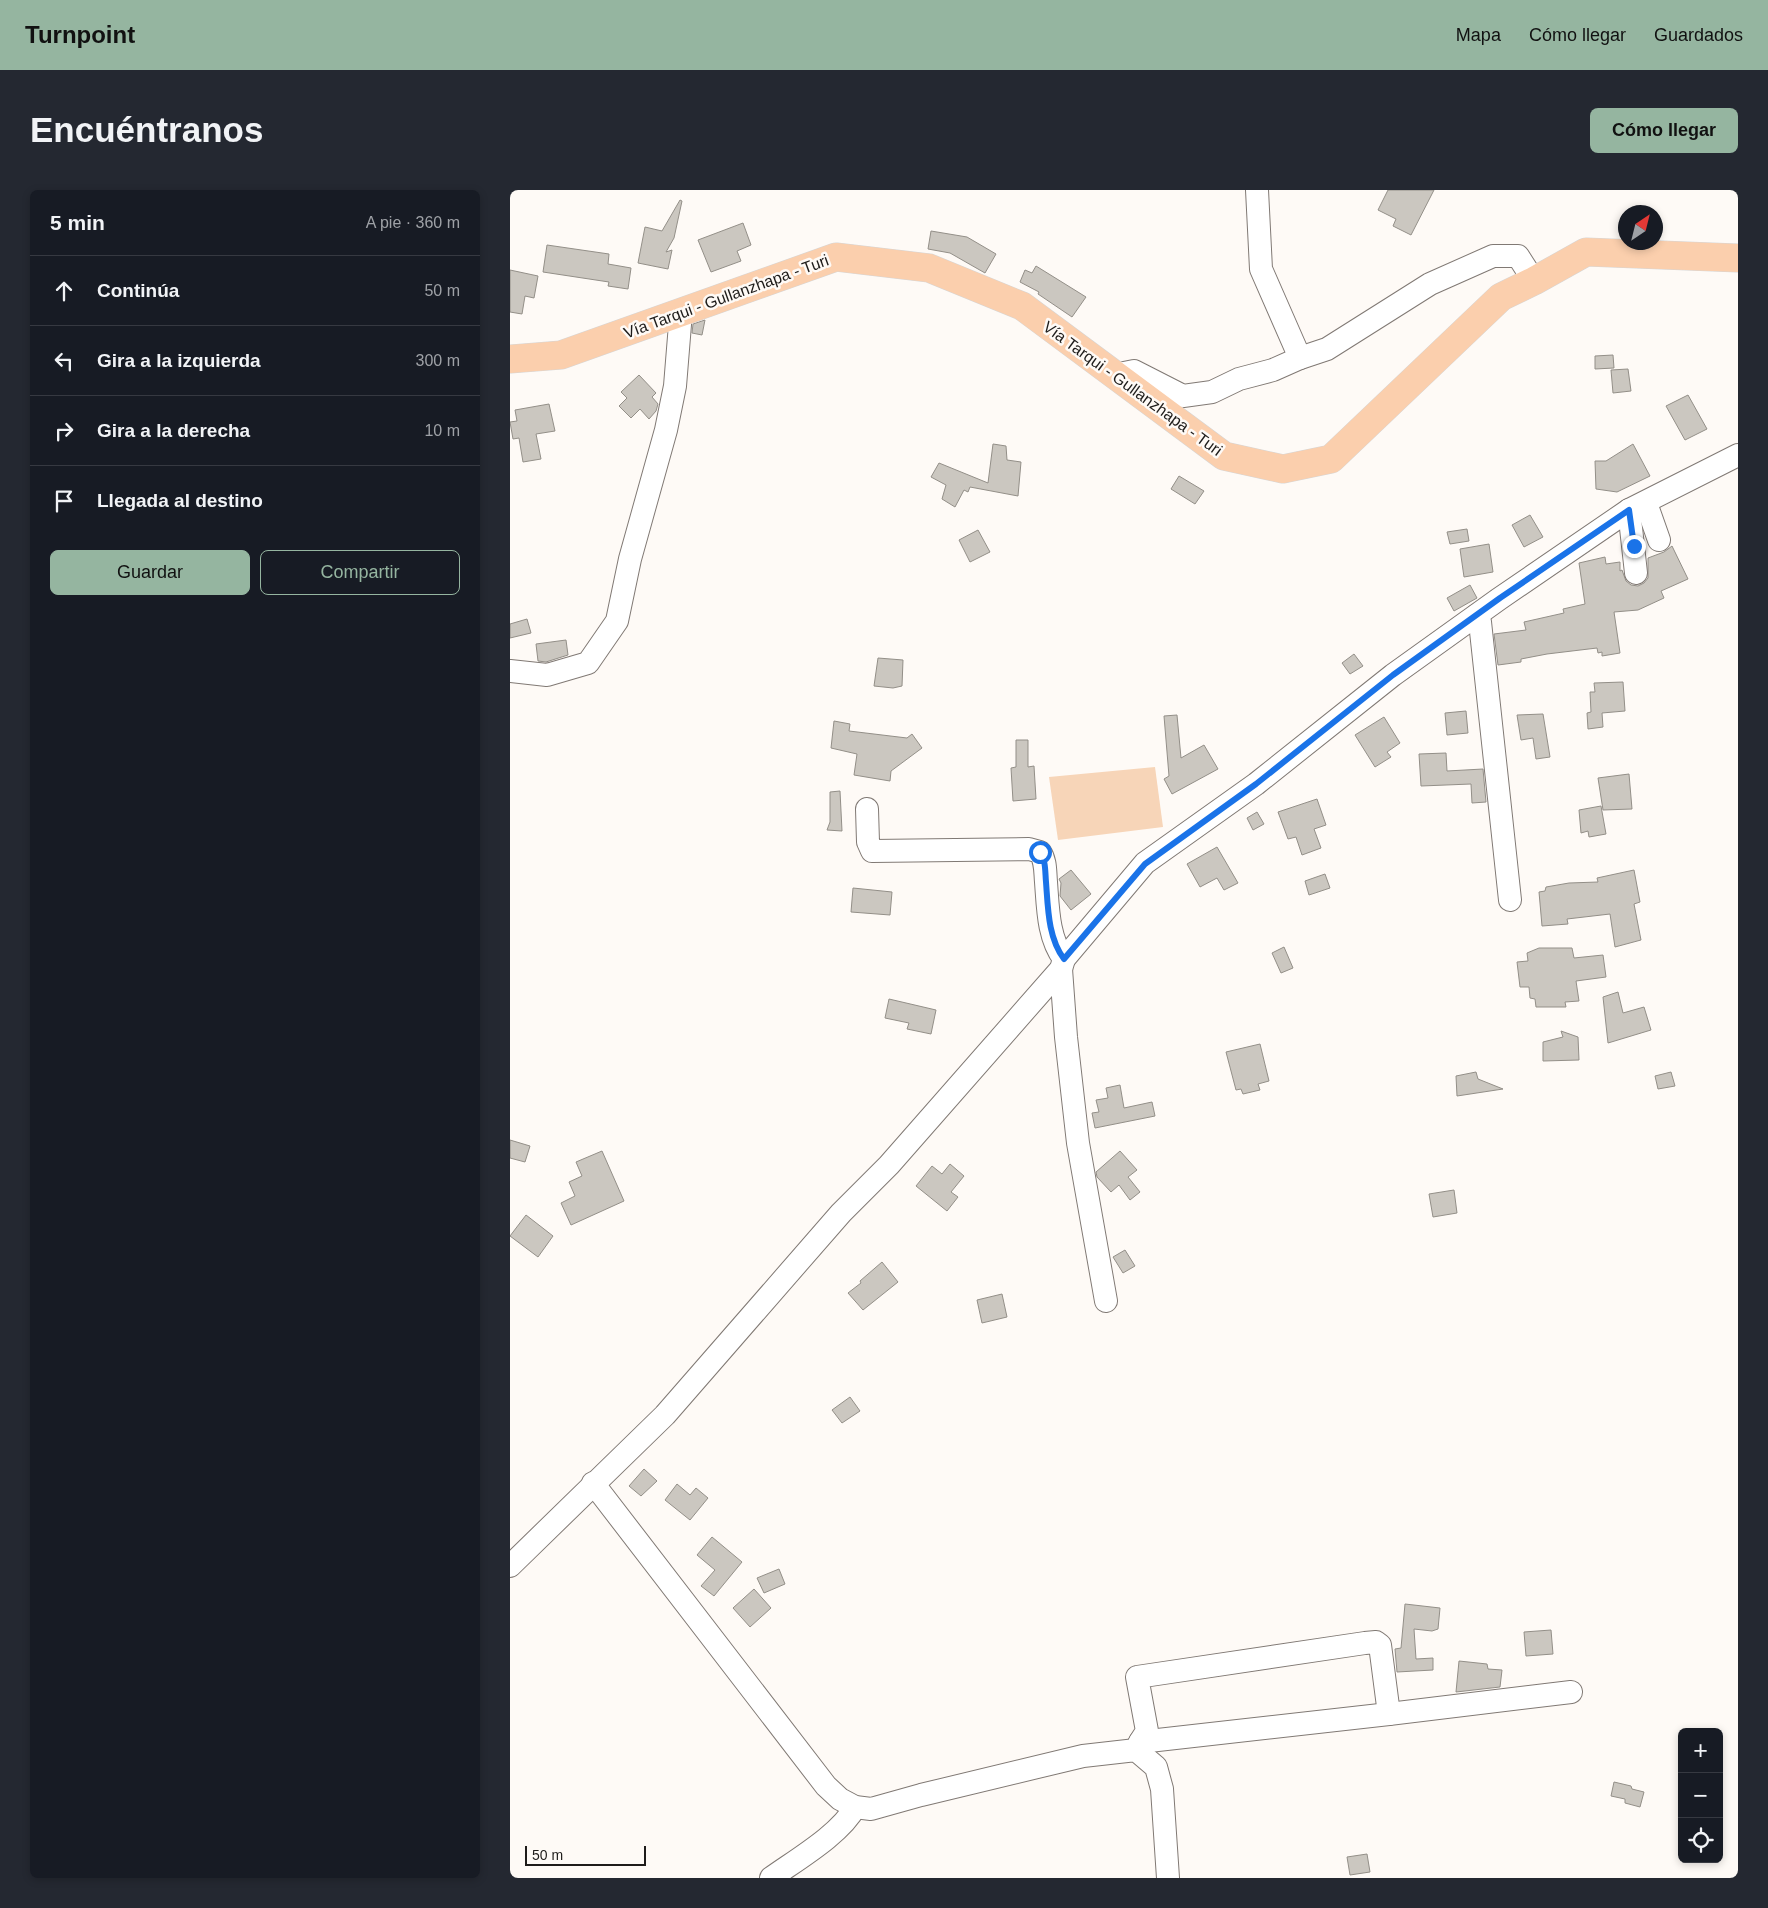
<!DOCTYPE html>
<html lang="es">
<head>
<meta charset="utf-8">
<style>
	:root { --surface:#171b24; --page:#242831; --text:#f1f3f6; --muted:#9ea1a6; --line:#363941; --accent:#95b5a0 }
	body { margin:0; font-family:Helvetica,sans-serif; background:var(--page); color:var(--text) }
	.controls { position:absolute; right:15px; bottom:15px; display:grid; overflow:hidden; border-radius:8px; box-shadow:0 2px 8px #0003 }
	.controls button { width:45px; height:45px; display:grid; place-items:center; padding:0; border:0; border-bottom:1px solid var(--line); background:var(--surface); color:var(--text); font:25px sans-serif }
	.compass { position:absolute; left:1108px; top:15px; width:45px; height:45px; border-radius:50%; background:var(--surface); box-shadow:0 2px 8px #0003; rotate:35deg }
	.scale { position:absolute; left:15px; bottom:12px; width:121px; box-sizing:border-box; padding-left:5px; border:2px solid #1e1c1a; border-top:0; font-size:14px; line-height:18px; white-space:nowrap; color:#1e1c1a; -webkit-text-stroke:4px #fefaf6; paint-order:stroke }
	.stop { position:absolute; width:15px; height:15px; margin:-11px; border:4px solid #1a73e8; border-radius:50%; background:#fff }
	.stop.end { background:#1a73e8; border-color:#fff; box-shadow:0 1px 5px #0008 }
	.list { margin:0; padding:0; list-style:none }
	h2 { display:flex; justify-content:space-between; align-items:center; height:65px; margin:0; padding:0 20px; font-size:21px }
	h2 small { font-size:16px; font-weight:400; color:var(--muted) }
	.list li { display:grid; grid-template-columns:32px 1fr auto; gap:15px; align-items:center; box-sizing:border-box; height:70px; padding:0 20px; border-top:1px solid var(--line) }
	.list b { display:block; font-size:19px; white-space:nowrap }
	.list em { font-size:16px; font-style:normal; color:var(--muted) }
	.actions { display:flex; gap:10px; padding:15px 20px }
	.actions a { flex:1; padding:11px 0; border:1px solid var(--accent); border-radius:8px; text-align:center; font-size:18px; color:var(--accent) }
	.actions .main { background:var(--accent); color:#111 }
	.icon { flex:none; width:28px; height:28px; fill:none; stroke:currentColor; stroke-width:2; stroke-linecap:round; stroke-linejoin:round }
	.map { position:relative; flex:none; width:1228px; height:1688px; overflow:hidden; border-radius:8px }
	header { display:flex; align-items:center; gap:30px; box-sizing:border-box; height:70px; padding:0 25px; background:var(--accent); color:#111 }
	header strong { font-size:24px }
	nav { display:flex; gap:28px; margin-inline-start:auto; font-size:18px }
	.intro { display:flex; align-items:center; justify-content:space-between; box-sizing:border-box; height:120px; padding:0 30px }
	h1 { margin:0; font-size:35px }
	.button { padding:12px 22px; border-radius:8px; background:var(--accent); color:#111; font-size:18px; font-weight:700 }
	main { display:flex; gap:30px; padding:0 30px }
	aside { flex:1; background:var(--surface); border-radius:8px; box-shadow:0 2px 8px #0003 }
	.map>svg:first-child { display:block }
	.green { fill:#f7d5b8 }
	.building { fill:#cbc7c0; stroke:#938f88 }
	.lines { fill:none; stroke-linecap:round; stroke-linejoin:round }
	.minor-casing { stroke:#807974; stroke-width:24 }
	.major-casing { stroke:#d6d6d6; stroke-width:29 }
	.minor { stroke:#fff; stroke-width:22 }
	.major { stroke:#fbcfad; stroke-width:28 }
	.route { stroke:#1a73e8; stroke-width:6 }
	.labels { text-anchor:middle; stroke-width:5; stroke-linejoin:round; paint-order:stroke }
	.street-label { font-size:16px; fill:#1e1c1a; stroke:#fefaf6 }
</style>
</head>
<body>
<header>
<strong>Turnpoint</strong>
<nav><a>Mapa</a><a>Cómo llegar</a><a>Guardados</a></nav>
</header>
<div class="intro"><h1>Encuéntranos</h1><a class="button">Cómo llegar</a></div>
<main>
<aside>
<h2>5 min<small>A pie · 360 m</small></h2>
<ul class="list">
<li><svg class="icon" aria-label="ahead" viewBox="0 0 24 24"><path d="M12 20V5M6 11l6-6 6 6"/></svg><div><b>Continúa</b></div><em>50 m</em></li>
<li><svg class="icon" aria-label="left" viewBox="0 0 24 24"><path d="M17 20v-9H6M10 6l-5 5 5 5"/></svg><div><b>Gira a la izquierda</b></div><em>300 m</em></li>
<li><svg class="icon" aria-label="right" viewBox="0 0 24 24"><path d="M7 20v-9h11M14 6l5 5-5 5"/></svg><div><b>Gira a la derecha</b></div><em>10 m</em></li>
<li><svg class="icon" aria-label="arrive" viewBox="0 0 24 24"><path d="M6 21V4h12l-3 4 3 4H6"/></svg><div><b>Llegada al destino</b></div></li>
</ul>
<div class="actions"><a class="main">Guardar</a><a>Compartir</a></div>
</aside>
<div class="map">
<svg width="1228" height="1688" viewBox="0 0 1228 1688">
	<rect width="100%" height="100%" fill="#fefaf6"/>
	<polygon class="green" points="645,577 653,637 548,650 539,587"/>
	<g class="building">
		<polygon points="878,0 924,0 901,45 883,36 886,29 868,20"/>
		<polygon points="170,10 172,11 164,48 156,62 162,60 158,79 128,73 135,37 152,41"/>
		<polygon points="233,33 241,55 227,61 231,71 201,82 188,50"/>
		<polygon points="421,41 457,47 486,64 475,83 440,63 418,59"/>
		<polygon points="37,55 99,64 98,74 121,78 118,99 98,96 99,92 33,82"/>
		<polygon points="526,76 576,107 562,127 528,104 529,102 510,92 515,80 522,83"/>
		<polygon points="0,80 28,86 24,108 15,106 12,124 0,122"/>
		<polygon points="195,130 192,145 182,143 183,134"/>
		<polygon points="1103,165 1104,178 1085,179 1085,166"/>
		<polygon points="1118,179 1121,201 1103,203 1101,180"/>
		<polygon points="129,185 146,203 142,207 148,214 146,221 139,229 130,219 121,228 109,216 117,208 111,202"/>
		<polygon points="1178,205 1197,239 1175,250 1156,216"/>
		<polygon points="39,214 45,241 26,244 31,269 13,272 9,248 3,249 0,232 7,231 5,220"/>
		<polygon points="483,254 496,256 497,270 511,272 508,306 460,297 458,302 454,300 445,317 432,309 436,295 421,287 429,273 478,293"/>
		<polygon points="1123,254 1140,286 1107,302 1086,299 1085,271 1096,271"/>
		<polygon points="669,286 694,301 685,314 661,299"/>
		<polygon points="1020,325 1033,347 1014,357 1002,335"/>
		<polygon points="957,339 959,351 940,354 937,342"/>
		<polygon points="468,340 480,362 460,372 449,350"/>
		<polygon points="979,354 983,382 954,387 950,359"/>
		<polygon points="1162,356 1178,389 1151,401 1154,408 1128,420 1104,422 1110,463 1092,466 1092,462 1088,463 1087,458 1037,464 1011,469 1011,472 988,475 984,444 1016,440 1014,432 1054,423 1053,419 1075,414 1069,373 1095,367 1096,374 1110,372 1110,381 1112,380 1116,391 1121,395 1128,396 1134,393 1138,388 1138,368 1154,362"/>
		<polygon points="960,395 967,408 944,421 937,408"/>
		<polygon points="17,429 21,443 0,448 0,434"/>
		<polygon points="56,450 58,465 36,472 28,471 26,454"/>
		<polygon points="844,464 853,476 840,484 832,473"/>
		<polygon points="368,468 393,470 392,496 383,498 364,496"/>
		<polygon points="1113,492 1115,521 1092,523 1093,537 1078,539 1077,523 1081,522 1080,502 1085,502 1084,493"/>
		<polygon points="956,521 958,543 937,545 935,523"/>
		<polygon points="1033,524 1040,567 1026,569 1023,548 1011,550 1007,525"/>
		<polygon points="667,525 671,568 694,555 708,579 662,604 654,589 659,586 654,526"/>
		<polygon points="874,527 890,553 877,562 881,567 865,577 845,545"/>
		<polygon points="324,531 340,534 339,541 397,548 402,544 412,558 381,581 380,591 344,585 347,564 321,558"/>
		<polygon points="506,550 518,550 518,577 524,576 526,609 503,611 501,578 506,577"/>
		<polygon points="936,563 937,581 973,579 976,612 962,613 961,594 911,596 909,564"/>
		<polygon points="1119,584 1122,619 1093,620 1088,588"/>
		<polygon points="330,601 332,641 317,640 320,632 320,602"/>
		<polygon points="807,609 816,635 804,639 811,658 792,665 786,647 778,649 768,622"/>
		<polygon points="1091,616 1096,644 1079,647 1078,641 1071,643 1069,620"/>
		<polygon points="747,622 754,634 743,640 737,628"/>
		<polygon points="707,657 728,693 714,700 707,688 690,697 677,674"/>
		<polygon points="561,680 581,704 561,720 550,706 551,693 549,689"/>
		<polygon points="1124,680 1130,712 1124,714 1131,750 1105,757 1100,724 1057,729 1058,734 1032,736 1029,702 1035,701 1036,697 1059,693 1088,692 1087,688"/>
		<polygon points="815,684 820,698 799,705 795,691"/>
		<polygon points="343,698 382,702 380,725 341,722"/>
		<polygon points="774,757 783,778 771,783 762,763"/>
		<polygon points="1029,758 1062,758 1064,768 1093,765 1096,787 1066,791 1069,811 1055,812 1056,817 1026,817 1025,809 1020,808 1019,797 1010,797 1007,772 1018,771 1017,763"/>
		<polygon points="1108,802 1113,823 1134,817 1141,840 1098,853 1093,807"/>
		<polygon points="379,809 426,820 421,844 397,839 399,833 375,828"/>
		<polygon points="1051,841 1068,847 1069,870 1033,871 1033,852 1053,847"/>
		<polygon points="750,854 759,891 748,894 750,900 733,904 731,899 726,900 716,862"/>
		<polygon points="966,882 968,889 993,899 947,906 946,886"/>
		<polygon points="1161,882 1165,896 1148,899 1145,886"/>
		<polygon points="610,895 614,918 642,912 645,926 585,938 582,923 589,922 586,910 598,908 596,898"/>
		<polygon points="0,950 20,956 15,972 0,968"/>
		<polygon points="92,961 114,1011 61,1035 51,1013 65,1006 59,992 72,986 66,972"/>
		<polygon points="610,961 627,980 618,987 630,1002 620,1010 609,995 601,1002 587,987 586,982"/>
		<polygon points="440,974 454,986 441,1002 448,1007 437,1021 406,996 422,976 432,984"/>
		<polygon points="944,1000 947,1023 923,1027 919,1004"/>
		<polygon points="16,1025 43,1046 28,1067 0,1046"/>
		<polygon points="615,1060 625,1076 613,1083 603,1067"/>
		<polygon points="372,1072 388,1092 353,1120 338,1103 351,1093 350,1091"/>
		<polygon points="492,1104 497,1127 472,1133 467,1110"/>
		<polygon points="340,1207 350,1221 332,1233 322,1220"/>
		<polygon points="134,1279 147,1291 131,1306 119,1296"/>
		<polygon points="167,1294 180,1305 186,1298 198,1308 180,1330 155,1310"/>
		<polygon points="202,1347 232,1372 204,1406 191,1396 205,1380 187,1365"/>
		<polygon points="269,1379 275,1394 254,1403 247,1388"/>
		<polygon points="244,1399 261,1418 240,1437 223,1418"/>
		<polygon points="895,1414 930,1418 928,1439 922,1441 904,1439 906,1469 923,1468 923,1480 887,1482 885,1459 891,1458"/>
		<polygon points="1041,1440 1043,1464 1016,1466 1014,1442"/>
		<polygon points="949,1471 977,1474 978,1479 992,1480 990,1497 946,1502"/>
		<polygon points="1104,1592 1121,1596 1122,1599 1134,1602 1130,1617 1115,1613 1115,1609 1101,1606"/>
		<polygon points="857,1664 860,1682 840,1685 837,1667"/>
	</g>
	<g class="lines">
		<defs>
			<g id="minor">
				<polyline points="790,168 817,159 920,94 983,66 1008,66 1024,91"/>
				<polyline points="604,185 624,181 673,206 702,202 729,189 763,180 790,168 751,79 747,0"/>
				<polyline points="1136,313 1149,350"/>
				<polyline points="1119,320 1126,383"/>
				<polyline points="967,425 970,432 1000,710"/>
				<polyline points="0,481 37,485 78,473 107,431 120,369 156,240 165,196 171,122"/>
				<path d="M357,619L358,652L362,661L519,659L530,662C536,671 535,681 536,692C538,718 538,748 554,769"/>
				<polyline points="551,779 556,847 568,953 596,1111"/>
				<polyline points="83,1293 316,1596 330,1609 345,1617 361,1619 411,1605 573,1566 626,1560 646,1577 652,1599 658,1688"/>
				<polyline points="0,1376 155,1225 331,1023 379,975 551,779 554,769 635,673 746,594 883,485 989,409 1119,320 1228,265"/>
				<polyline points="630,1552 637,1541 627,1487 855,1453 866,1452 870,1455 879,1524"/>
				<polyline points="626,1560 630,1552 879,1524 1061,1502"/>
				<path d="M261,1688C286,1670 331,1644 345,1617"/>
			</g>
			<polyline id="major" points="0,169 51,165 326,67 419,78 512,116 714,266 773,279 821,269 991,107 1024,91 1076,62 1228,68"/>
		</defs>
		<use href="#minor" class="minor-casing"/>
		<use href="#major" class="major-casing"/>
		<use href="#minor" class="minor"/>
		<use href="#major" class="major"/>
	</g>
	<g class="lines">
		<path class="route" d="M530,662C536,671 535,681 536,692C538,718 538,748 554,769L635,674L746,594L883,485L990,408L1119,320L1124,356"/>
	</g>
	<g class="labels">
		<g class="street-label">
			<text transform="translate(216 106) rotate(-20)" y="6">Vía Tarqui - Gullanzhapa - Turi</text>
			<text transform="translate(623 198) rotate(36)" y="6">Vía Tarqui - Gullanzhapa - Turi</text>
		</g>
	</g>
</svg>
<div class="controls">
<button>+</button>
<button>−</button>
<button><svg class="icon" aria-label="locate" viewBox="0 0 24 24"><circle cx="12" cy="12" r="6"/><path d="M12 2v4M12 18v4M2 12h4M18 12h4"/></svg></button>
</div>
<svg class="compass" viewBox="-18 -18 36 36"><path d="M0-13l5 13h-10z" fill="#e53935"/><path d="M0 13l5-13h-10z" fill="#9ea1a6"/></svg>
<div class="scale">50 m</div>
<div class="stop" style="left:530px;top:662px"></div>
<div class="stop end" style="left:1124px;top:356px"></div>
</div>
</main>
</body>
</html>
